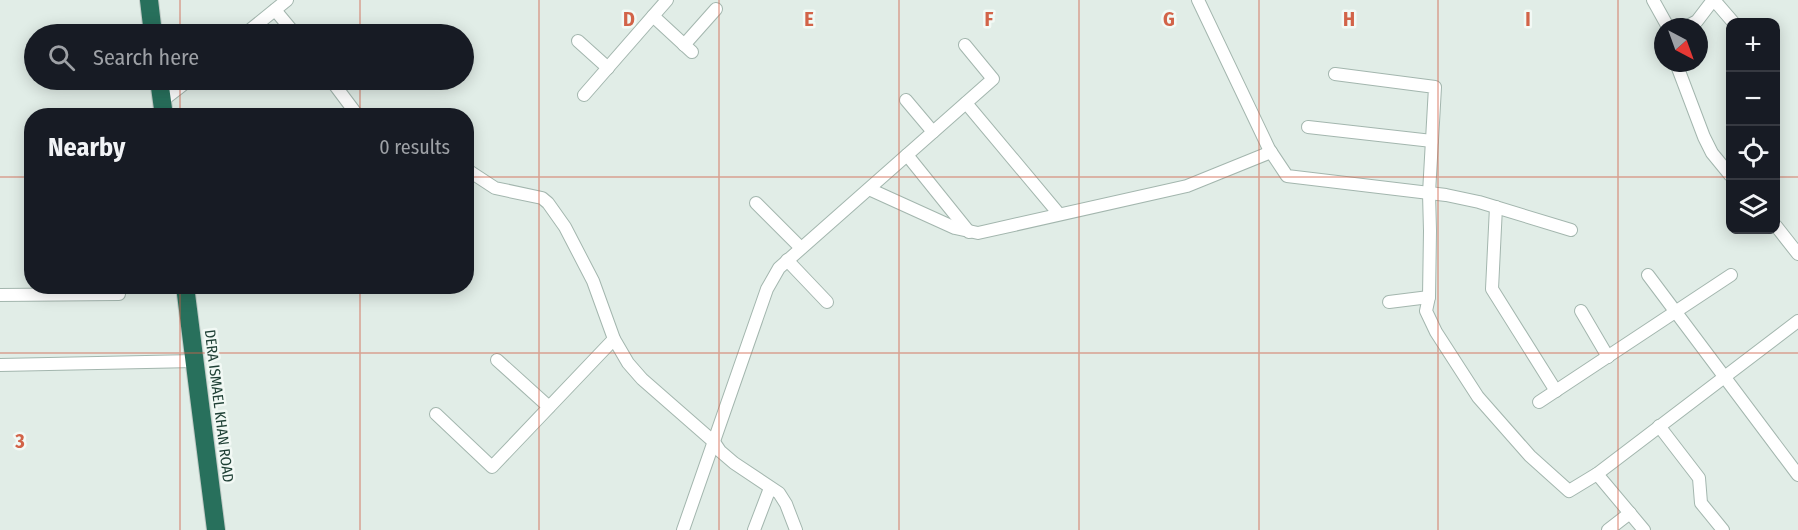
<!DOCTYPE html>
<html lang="en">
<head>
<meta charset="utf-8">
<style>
	:root { --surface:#171b24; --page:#242831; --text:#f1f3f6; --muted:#9ea1a6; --line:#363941 }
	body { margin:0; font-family:"Fira Sans Condensed",sans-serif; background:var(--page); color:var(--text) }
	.controls { position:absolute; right:18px; top:18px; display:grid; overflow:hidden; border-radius:12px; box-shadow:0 3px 15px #0003 }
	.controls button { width:54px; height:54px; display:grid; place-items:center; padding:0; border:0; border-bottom:2px solid var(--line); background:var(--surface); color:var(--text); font:30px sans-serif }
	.compass { position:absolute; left:1654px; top:18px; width:54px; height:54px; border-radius:50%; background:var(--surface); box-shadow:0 3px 15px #0003; rotate:139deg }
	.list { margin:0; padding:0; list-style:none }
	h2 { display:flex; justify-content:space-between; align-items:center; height:78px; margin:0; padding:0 24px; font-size:26px }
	h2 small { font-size:20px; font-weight:400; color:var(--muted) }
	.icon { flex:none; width:33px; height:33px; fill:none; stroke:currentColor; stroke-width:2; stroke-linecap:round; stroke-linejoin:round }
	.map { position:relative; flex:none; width:1798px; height:530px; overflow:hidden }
	.search { position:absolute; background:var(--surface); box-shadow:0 3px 15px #0003; left:24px; top:24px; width:450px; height:66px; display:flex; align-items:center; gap:15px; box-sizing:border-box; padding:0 21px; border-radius:33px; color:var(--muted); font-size:22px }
	.panel { position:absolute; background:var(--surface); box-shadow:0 3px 15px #0003; left:24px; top:108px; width:450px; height:186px; border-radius:24px }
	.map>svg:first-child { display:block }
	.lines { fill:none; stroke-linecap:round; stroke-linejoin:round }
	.street-casing { stroke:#a3b6ae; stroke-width:14 }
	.highway-casing { stroke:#c0cac6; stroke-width:20 }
	.street { stroke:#fff; stroke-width:12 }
	.highway { stroke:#28705c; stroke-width:18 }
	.grid { fill:none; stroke:#d26348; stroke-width:1.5; stroke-opacity:0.55 }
	.labels { text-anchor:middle; stroke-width:5; stroke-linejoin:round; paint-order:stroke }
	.street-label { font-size:15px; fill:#1f4035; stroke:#f2f9f5 }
	.grid-label { font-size:20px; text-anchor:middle; font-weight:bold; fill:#d26348; stroke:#f2f9f5; stroke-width:5; stroke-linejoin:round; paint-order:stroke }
</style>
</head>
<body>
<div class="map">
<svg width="1798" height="530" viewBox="0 0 1798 530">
	<rect width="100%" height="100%" fill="#e1ede7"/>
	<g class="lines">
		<defs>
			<g id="street">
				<polyline points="1198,0 1269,149 1287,176 1446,195 1479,202 1571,230"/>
				<polyline points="1653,0 1668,27"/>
				<polyline points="1714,0 1733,22"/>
				<polyline points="275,10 295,34"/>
				<polyline points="653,16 692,52"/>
				<polyline points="1686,27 1697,21 1713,0"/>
				<polyline points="245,34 287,0"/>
				<polyline points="578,41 608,68"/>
				<polyline points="684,45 716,9"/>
				<polyline points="1676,63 1704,137 1712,153 1730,175"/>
				<polyline points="1335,74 1435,87 1429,193 1430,231 1429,297 1426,311 1436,332 1478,397 1530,456 1569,491 1597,474 1798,321"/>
				<polyline points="331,80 358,116"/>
				<polyline points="584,95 667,0"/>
				<polyline points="906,100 933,132"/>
				<polyline points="162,101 189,80"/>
				<polyline points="966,103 1059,214"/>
				<polyline points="1308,127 1432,141"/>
				<polyline points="907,155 969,232"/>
				<polyline points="466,169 495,188 542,198 548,203 565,227 593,281 614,339 628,363 642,379 714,442 720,451 734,463 779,493 786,504 796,530"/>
				<polyline points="869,189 955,228 978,233 1187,186 1271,152"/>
				<polyline points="756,203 801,248"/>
				<polyline points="1496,207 1492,289 1556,391"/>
				<polyline points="1776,226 1798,254"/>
				<polyline points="787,260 827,302"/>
				<polyline points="1648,275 1798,475"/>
				<polyline points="0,295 119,294"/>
				<polyline points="1389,302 1429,297"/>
				<polyline points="1581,311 1608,357"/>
				<polyline points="497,360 549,407"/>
				<polyline points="0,365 195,361"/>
				<polyline points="1539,402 1731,275"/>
				<polyline points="436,414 492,467 614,339"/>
				<polyline points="1659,426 1699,478 1701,503 1723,530"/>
				<polyline points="1597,474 1644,530"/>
				<polyline points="683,530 767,289 779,268 993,79 965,45"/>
				<polyline points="754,530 770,488"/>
				<polyline points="1608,530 1630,513"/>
			</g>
			<g id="highway">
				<polyline points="149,0 153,34"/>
				<polyline points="159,80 164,116"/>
				<polyline points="185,286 216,530"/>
			</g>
		</defs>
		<use href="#street" class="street-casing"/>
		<use href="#highway" class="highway-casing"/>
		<use href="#street" class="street"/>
		<use href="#highway" class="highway"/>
	</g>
	<path class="grid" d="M180,0V34M360,0V34M539,0V530M719,0V530M899,0V530M1079,0V530M1259,0V530M1438,0V530M1618,0V530M180,80V116M360,80V116M0,177H32M466,177H1730M1776,177H1798M180,286V530M360,286V530M0,353H1798"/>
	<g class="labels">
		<g class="street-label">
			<text transform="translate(219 406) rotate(83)" y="5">DERA ISMAEL KHAN ROAD</text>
		</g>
	</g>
	<g class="grid-label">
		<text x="629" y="26">D</text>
		<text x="809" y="26">E</text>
		<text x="989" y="26">F</text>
		<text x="1169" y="26">G</text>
		<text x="1349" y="26">H</text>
		<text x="1528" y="26">I</text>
		<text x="20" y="448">3</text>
	</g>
</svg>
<div class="controls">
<button>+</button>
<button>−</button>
<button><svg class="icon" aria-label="locate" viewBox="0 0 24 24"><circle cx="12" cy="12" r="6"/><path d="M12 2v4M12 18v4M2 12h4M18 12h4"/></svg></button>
<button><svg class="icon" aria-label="layers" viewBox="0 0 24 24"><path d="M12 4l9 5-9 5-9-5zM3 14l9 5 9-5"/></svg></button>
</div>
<svg class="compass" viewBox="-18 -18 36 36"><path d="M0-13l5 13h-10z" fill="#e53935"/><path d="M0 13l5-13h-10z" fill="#9ea1a6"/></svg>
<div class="search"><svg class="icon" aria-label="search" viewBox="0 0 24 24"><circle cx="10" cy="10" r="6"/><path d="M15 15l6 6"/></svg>Search here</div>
<section class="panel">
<h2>Nearby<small>0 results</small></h2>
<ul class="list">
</ul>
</section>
</div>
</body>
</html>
